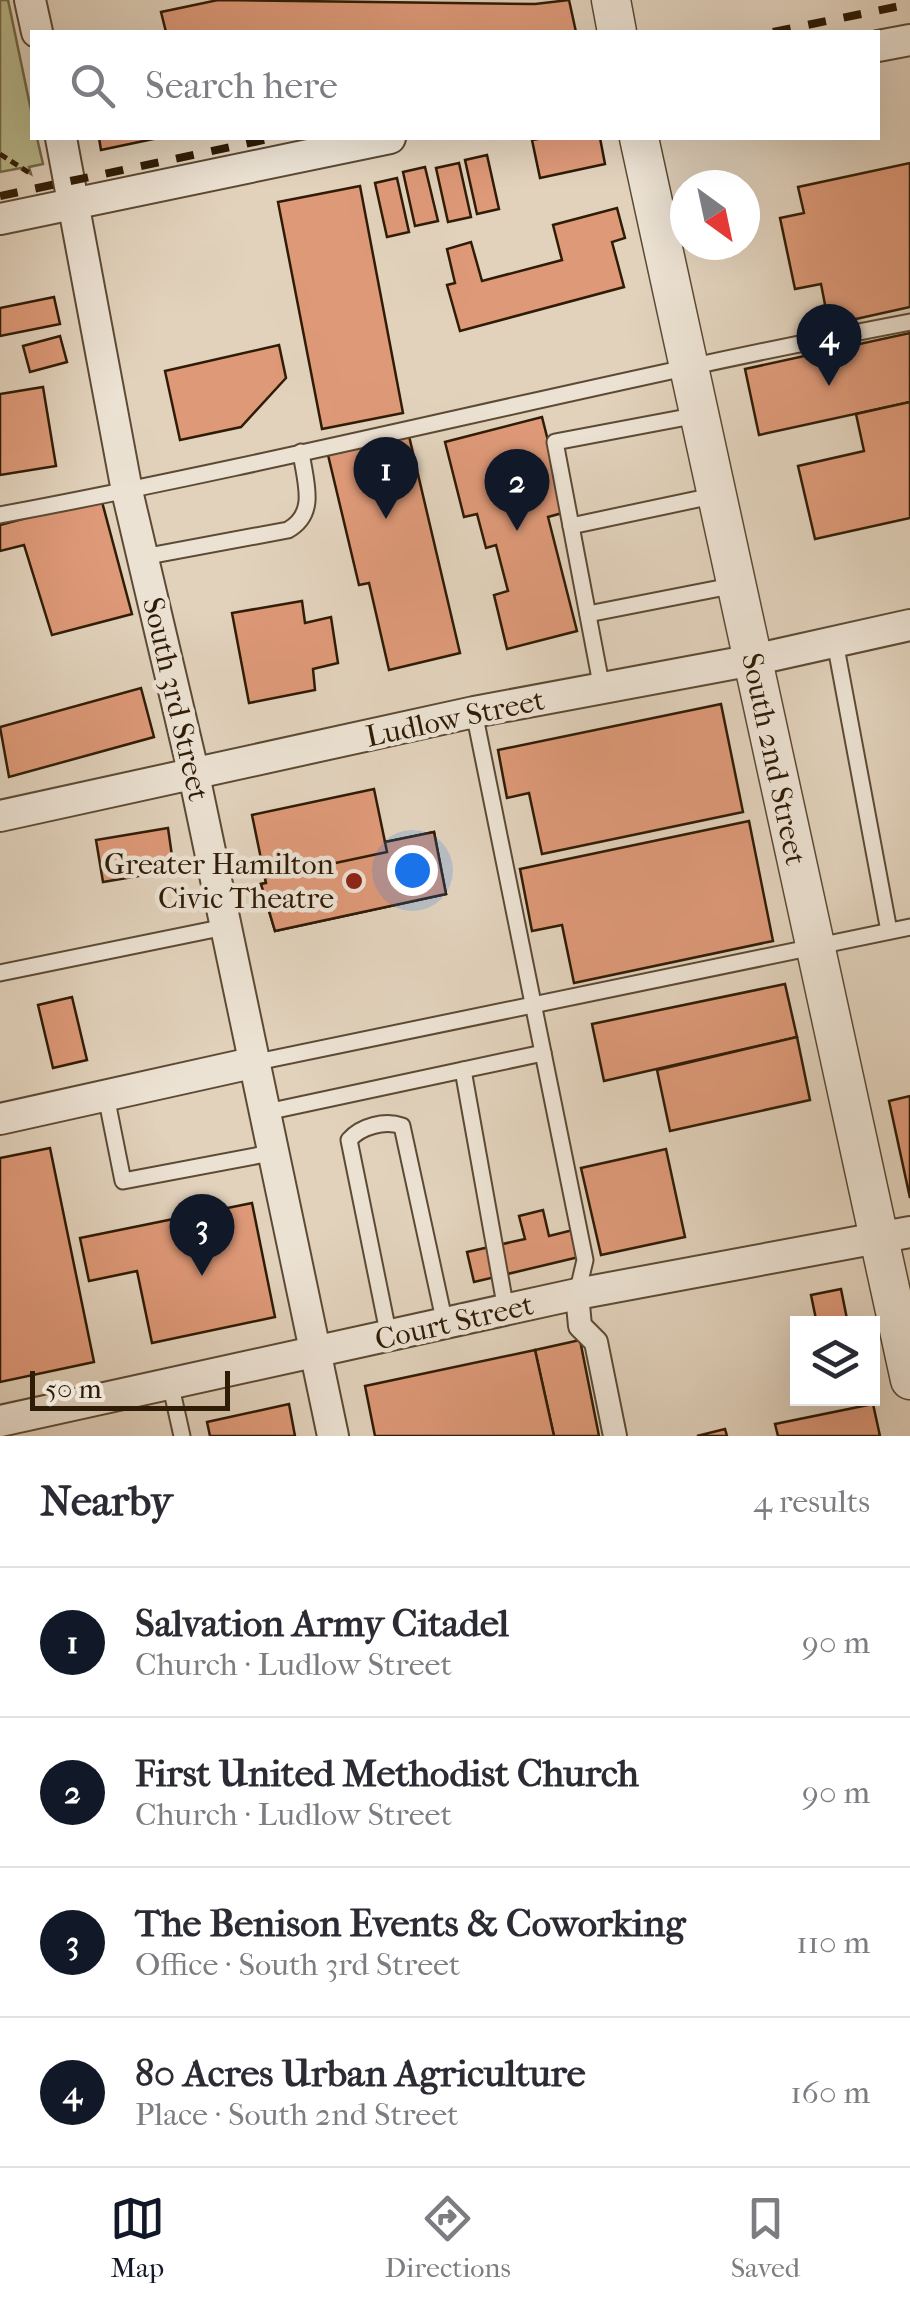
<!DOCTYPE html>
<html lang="en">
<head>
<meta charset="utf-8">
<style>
	:root { --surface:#fff; --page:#f2f2f3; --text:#2b2b33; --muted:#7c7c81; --line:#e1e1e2; --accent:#111827 }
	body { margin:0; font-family:"IM FELL French Canon",serif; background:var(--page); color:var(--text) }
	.controls { position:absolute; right:30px; bottom:30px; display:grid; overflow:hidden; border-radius:0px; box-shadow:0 10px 40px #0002 }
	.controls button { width:90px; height:90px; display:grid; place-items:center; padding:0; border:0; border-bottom:2px solid var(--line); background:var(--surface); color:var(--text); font:50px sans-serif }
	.compass { position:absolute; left:670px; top:170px; width:90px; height:90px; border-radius:50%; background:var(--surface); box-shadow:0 10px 40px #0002; rotate:147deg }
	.scale { position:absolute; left:30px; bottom:25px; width:200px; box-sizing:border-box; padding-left:10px; border:5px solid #2f1c06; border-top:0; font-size:28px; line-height:35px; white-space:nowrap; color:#2f1c06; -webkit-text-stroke:8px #ece2d3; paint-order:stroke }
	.you { position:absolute; left:412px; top:870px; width:35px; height:35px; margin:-25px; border:8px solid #fff; border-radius:50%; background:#1a73e8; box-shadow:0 0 0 15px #1a73e833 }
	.badge { display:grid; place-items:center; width:65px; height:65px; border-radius:50%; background:var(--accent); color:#fff; font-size:32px; font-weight:700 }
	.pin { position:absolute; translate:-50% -82px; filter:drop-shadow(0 2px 5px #0008) }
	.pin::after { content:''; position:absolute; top:52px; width:35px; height:30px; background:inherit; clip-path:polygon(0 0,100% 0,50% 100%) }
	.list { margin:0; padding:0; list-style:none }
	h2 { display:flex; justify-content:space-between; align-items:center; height:130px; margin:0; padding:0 40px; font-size:42px }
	h2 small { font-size:32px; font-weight:400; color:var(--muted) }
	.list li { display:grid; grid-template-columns:65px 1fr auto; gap:30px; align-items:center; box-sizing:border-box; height:150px; padding:0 40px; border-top:2px solid var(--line) }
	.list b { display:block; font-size:38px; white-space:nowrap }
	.list p { margin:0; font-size:32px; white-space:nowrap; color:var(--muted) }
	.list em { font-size:32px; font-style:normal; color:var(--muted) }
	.icon { flex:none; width:55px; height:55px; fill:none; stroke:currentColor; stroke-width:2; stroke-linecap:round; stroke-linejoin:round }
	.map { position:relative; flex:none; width:910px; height:1436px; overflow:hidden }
	.search { position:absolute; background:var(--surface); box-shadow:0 10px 40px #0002; left:30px; right:30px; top:30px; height:110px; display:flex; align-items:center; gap:25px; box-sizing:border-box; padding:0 35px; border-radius:0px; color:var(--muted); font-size:38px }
	.sheet { height:730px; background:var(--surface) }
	nav { display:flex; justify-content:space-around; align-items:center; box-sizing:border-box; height:140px; border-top:2px solid var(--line); background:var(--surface); font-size:28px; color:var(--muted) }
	nav a { display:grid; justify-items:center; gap:5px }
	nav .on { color:var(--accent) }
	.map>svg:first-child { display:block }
	.green { fill:#baba8c; stroke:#746b49; stroke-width:2.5 }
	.building { fill:#de9978; stroke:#2f1c06; stroke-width:2.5 }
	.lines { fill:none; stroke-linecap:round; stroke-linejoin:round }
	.service-casing { stroke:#5c4a34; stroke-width:19 }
	.pedestrian-casing { stroke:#5c4a34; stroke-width:26 }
	.minor-casing { stroke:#5c4a34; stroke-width:34 }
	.tertiary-casing { stroke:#5c4a34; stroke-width:41 }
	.path { stroke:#2f1c06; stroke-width:5; stroke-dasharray:8 5; stroke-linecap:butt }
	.service { stroke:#ece2d3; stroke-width:15 }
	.pedestrian { stroke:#ece2d3; stroke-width:22 }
	.minor { stroke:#ece2d3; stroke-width:30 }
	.tertiary { stroke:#ece2d3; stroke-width:38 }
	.rail { stroke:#2f1c06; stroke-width:8; stroke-dasharray:18 18; stroke-linecap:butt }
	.poi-dot { fill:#8f2418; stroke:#ece2d3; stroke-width:4 }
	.labels { text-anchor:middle; stroke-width:9; stroke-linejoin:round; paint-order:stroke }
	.street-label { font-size:30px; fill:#2f1c06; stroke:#ece2d3 }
	.poi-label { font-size:30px; fill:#2f1c06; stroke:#ece2d3; text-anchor:end }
</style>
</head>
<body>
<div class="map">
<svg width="910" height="1436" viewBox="0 0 910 1436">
	<rect width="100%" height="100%" fill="#e2d2bc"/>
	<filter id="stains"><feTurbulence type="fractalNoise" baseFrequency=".002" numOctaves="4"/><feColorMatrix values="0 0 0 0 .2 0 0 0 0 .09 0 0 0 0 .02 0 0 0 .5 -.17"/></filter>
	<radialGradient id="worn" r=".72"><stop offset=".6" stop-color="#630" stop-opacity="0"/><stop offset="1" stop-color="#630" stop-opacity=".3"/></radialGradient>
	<polygon class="green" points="0,0 8,0 32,115 32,138 37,138 43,164 29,167 31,174 21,168 0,172"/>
	<g class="building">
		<polygon points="218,0 535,4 569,0 576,32 166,32 161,12"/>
		<polygon points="99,138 158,138 101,150"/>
		<polygon points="543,138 600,138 605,164 540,178 532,140"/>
		<polygon points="487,155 499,209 477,214 465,160"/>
		<polygon points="459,163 471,217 448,222 436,168"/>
		<polygon points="910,163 910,307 829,325 821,284 795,289 780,218 804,213 798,187"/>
		<polygon points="425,167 438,221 415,226 403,172"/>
		<polygon points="397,178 409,232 387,237 375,183"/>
		<polygon points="360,186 403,413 322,429 278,202"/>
		<polygon points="617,208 625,238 612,242 624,287 460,331 447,285 455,283 447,249 471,242 482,281 562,260 553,225"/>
		<polygon points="54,297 60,324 0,336 0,308"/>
		<polygon points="910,333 910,402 759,435 745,369"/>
		<polygon points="60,336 67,362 30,372 23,346"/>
		<polygon points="279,345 286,378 241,427 180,440 165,371"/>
		<polygon points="43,387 56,466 0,475 0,394"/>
		<polygon points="910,402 910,518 815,539 798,466 864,451 856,414"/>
		<polygon points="542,417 566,512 548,517 577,631 507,649 494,595 508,591 496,545 486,548 477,514 464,517 445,442"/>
		<polygon points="409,436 460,653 389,670 369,583 359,585 328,455"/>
		<polygon points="101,498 132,614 52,635 24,545 0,551 0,525"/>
		<polygon points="302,601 305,623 331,617 338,663 313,669 315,690 249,703 232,613"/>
		<polygon points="141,688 154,737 9,777 0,727"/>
		<polygon points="721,704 743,812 542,854 529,793 507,798 498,750"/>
		<polygon points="374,789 385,842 434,832 446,894 275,931 261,884 266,883 252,815"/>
		<polygon points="749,821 773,941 574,983 562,925 532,931 520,869"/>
		<polygon points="168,828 174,870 103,882 96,840"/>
		<polygon points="434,832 446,894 275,931 261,884 266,883 265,878 387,852 385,842"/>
		<polygon points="785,984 797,1037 604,1081 592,1024"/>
		<polygon points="72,997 87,1060 53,1068 38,1005"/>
		<polygon points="797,1037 810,1100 670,1131 657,1070"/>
		<polygon points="910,1096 910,1198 889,1101"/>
		<polygon points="50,1148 94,1362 0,1382 0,1158"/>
		<polygon points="666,1149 685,1237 601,1255 581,1168"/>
		<polygon points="252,1203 275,1317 152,1343 137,1271 89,1281 80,1238"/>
		<polygon points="543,1210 549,1236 577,1229 583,1256 474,1282 467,1252 525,1239 519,1216"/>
		<polygon points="841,1289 848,1324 817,1324 811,1295"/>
		<polygon points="580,1340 599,1436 554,1436 535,1350"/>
		<polygon points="535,1350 554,1436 375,1436 365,1386"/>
		<polygon points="289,1404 295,1436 210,1436 207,1422"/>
		<polygon points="873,1404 880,1436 778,1436 775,1424"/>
		<polygon points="725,1429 727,1436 697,1436"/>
	</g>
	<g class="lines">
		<defs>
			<g id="service">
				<path d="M0,515C305,458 605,380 910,322"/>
				<polyline points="571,526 717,495"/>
				<path d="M143,557L288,530C318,513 305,482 301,452"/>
				<polyline points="588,614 736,585"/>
				<polyline points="835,642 889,931"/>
				<polyline points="602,689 555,442 698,415"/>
				<polyline points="474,712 585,1260 577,1294"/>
				<polyline points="0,973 225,927"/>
				<polyline points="252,1063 910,927"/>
				<polyline points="463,1070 543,1053"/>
				<polyline points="106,1096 123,1181 271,1153"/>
				<polyline points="262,1113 463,1070 506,1310"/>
				<path d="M389,1337L349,1140C361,1126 385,1120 402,1126L445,1324"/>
				<polyline points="171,1387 182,1436"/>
			</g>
			<polyline id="pedestrian" points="577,1294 580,1326 596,1342 615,1436"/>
			<g id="minor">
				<polyline points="30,0 37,32"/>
				<polyline points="878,46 910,40"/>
				<polyline points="61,138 127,491 194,775 333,1436"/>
				<polyline points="0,219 390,138"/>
				<polyline points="0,816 474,712 753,660 910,625"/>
				<polyline points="0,1119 252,1063"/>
				<polyline points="0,1421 577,1294 910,1232"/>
			</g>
			<g id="tertiary">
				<polyline points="611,0 617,32"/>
				<polyline points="639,138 910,1380"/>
			</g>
		</defs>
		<use href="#service" class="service-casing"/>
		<use href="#pedestrian" class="pedestrian-casing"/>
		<use href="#minor" class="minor-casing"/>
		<use href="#tertiary" class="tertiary-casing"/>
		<polyline class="path" points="0,154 31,174"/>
		<use href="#service" class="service"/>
		<use href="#pedestrian" class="pedestrian"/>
		<use href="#minor" class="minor"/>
		<use href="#tertiary" class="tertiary"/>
		<g class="rail">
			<polyline points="773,32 910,4"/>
			<polyline points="0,196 273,138"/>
		</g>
	</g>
	<circle class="poi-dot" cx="354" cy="881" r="10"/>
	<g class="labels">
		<g class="street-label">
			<text transform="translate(176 699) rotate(77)" y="10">South 3rd Street</text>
			<text transform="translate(455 718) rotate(-12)" y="10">Ludlow Street</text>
			<text transform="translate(774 759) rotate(78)" y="10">South 2nd Street</text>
			<text transform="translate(454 1322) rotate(-13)" y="10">Court Street</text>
		</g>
		<g class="poi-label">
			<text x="334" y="874">Greater Hamilton<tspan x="334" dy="34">Civic Theatre</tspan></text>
		</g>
	</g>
	<rect width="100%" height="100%" filter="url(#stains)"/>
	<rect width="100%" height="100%" fill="url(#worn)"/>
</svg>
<div class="controls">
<button><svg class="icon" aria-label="layers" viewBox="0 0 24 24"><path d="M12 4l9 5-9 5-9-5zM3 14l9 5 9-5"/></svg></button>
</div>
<svg class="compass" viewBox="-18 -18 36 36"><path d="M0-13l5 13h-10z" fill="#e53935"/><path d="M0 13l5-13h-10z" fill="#7c7c81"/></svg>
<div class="scale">50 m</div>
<div class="you"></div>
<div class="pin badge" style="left:386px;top:519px">1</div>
<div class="pin badge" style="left:517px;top:531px">2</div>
<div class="pin badge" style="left:202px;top:1276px">3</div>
<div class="pin badge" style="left:829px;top:386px">4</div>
<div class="search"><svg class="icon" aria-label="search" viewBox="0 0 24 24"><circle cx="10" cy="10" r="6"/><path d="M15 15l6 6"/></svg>Search here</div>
</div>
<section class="sheet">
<h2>Nearby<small>4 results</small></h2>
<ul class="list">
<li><span class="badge">1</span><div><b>Salvation Army Citadel</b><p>Church · Ludlow Street</p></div><em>90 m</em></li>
<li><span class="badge">2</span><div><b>First United Methodist Church</b><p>Church · Ludlow Street</p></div><em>90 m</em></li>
<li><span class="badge">3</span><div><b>The Benison Events &amp; Coworking</b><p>Office · South 3rd Street</p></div><em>110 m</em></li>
<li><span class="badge">4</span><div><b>80 Acres Urban Agriculture</b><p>Place · South 2nd Street</p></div><em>160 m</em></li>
</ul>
</section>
<nav>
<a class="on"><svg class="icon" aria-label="map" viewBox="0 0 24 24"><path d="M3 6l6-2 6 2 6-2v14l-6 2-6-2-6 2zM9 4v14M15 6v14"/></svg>Map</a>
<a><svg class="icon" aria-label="directions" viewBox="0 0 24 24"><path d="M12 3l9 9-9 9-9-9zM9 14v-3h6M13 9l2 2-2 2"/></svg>Directions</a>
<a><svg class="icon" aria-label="saved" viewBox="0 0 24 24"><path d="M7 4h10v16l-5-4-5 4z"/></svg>Saved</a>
</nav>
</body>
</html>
